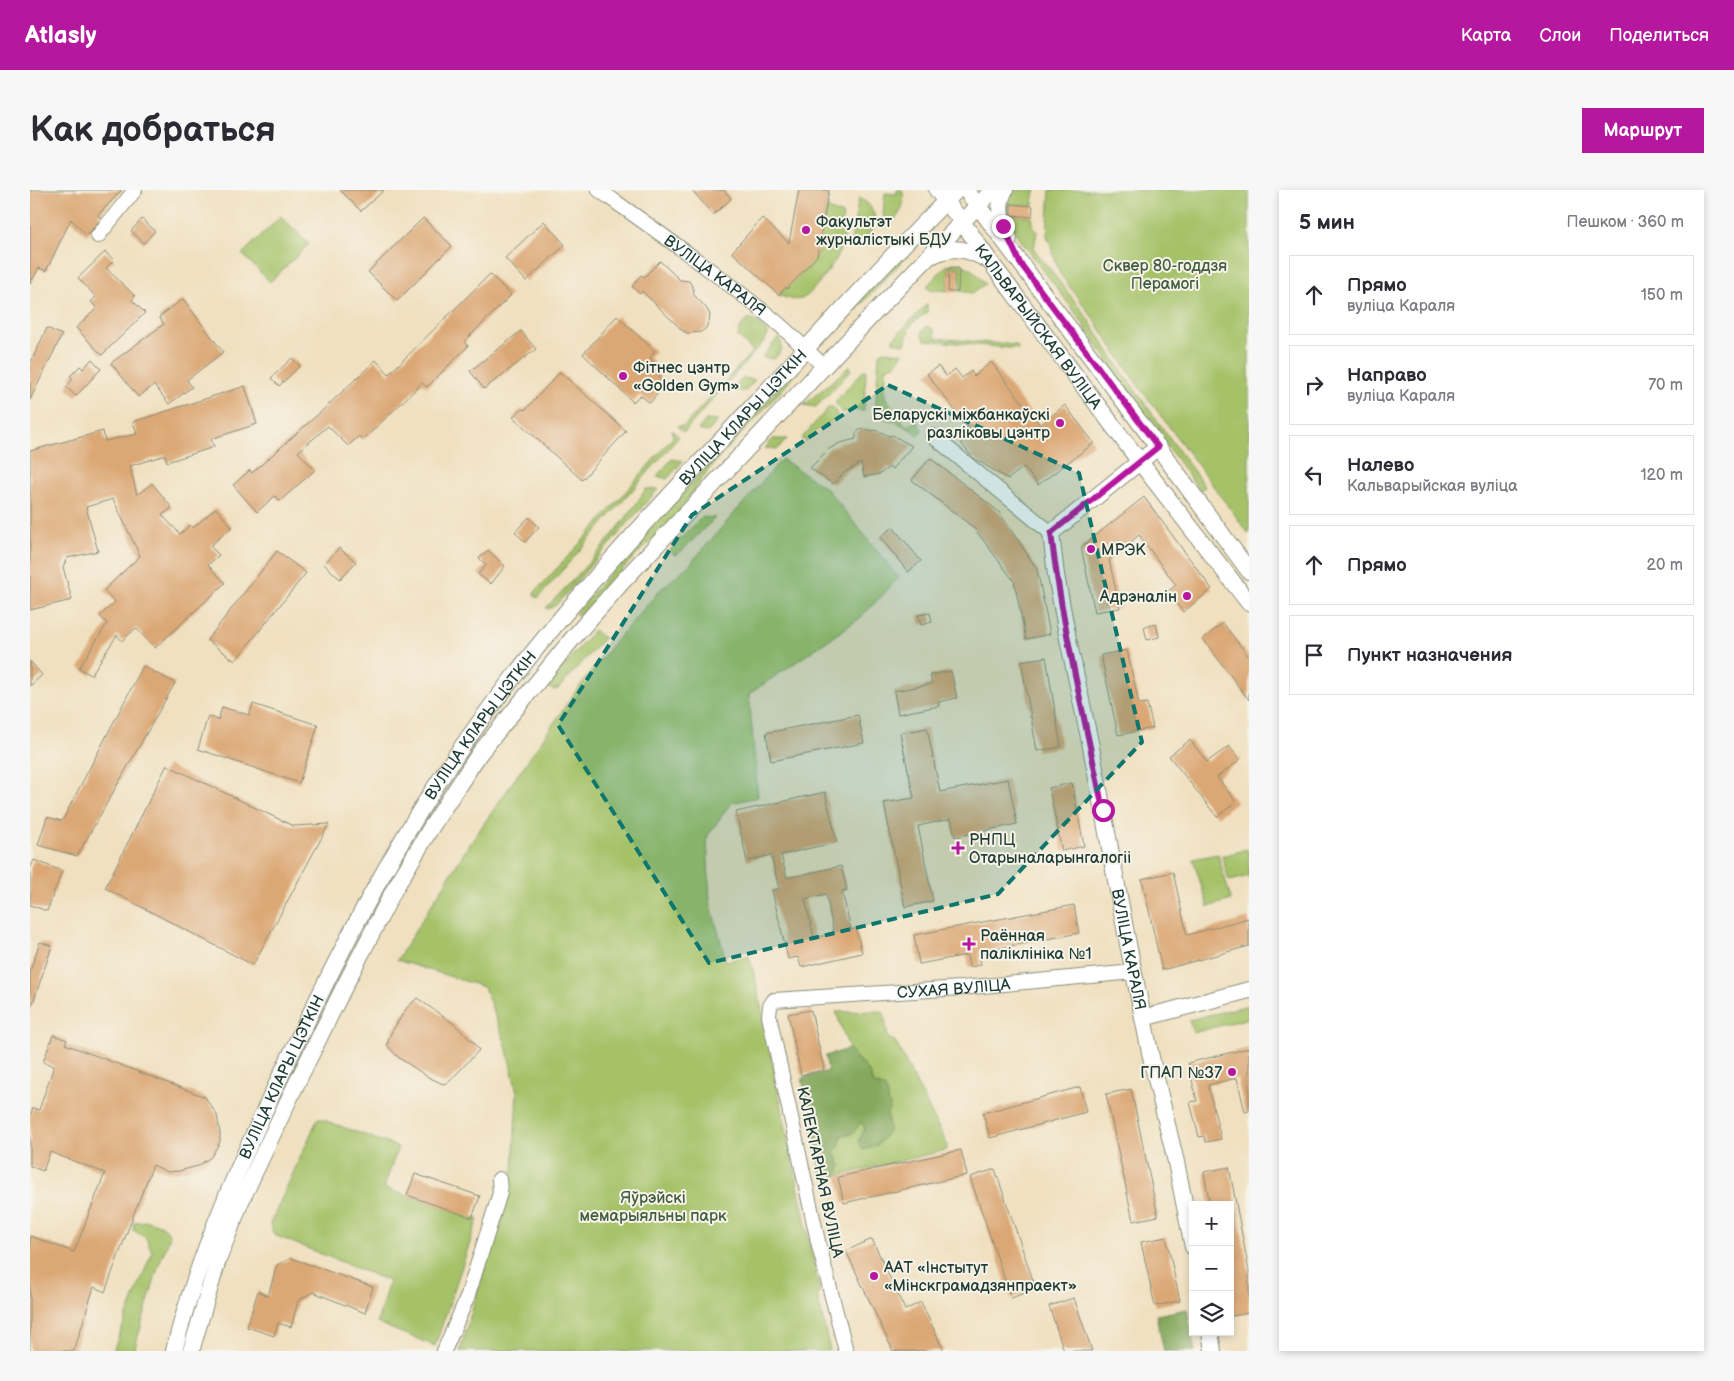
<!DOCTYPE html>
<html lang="ru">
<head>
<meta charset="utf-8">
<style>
	:root { --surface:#fff; --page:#f7f7f7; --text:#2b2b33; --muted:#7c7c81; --line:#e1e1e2; --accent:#b5179e }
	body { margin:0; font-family:"Balsamiq Sans",sans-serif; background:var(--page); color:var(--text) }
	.controls { position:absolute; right:15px; bottom:15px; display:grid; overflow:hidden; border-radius:0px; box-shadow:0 2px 8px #0003 }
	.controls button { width:45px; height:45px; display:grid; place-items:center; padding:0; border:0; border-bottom:1px solid var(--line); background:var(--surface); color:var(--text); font:25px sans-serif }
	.stop { position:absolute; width:15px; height:15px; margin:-11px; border:4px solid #b5179e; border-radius:50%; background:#fff }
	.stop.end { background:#b5179e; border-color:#fff; box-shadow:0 1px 5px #0008 }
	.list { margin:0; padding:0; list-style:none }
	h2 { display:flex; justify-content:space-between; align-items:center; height:65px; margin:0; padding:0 20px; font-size:21px }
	h2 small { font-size:16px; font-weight:400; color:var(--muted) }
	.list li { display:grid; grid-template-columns:32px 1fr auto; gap:15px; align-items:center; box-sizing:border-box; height:80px; margin:0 10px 10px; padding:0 10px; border:1px solid var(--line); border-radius:0px }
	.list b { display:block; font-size:19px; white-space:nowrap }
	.list p { margin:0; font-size:16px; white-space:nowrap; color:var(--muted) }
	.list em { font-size:16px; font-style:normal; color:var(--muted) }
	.icon { flex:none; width:28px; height:28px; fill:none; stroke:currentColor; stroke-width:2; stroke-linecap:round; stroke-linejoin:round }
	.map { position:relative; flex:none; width:1219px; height:1161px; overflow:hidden; border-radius:0px }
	header { display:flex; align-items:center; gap:30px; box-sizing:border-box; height:70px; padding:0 25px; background:var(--accent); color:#fff }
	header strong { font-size:24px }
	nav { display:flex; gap:28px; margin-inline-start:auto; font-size:18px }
	.intro { display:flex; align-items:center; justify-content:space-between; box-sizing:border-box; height:120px; padding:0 30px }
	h1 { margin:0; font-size:35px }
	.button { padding:12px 22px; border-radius:0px; background:var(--accent); color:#fff; font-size:18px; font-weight:700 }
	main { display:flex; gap:30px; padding:0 30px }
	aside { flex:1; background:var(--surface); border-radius:0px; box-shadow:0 2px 8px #0003 }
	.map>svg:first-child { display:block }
	.green { fill:#a5c269; stroke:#62804e }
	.forest { fill:#84a85d; stroke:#527248 }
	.building { fill:#dba774; fill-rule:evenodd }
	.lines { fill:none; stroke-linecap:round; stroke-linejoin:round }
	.minor-casing { stroke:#888e7a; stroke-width:16 }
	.major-casing { stroke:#888e7a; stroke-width:18 }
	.minor { stroke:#fff; stroke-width:14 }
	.major { stroke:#fff; stroke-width:16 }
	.route { stroke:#b5179e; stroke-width:6 }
	.marked { fill:#0f766e; fill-opacity:0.2; stroke:#0f766e; stroke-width:4; stroke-dasharray:10 6; stroke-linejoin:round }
	.poi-dot { fill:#b5179e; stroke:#f7f3e8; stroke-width:2 }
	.labels { text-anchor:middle; stroke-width:4; stroke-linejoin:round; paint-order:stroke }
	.poi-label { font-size:16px; fill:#1f3d34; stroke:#f7f3e8; text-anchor:start }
	.park-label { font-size:16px; fill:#405e41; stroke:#f7f3e8 }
	.street-label { font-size:16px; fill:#1f3d34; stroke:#f7f3e8 }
</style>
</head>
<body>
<header>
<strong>Atlasly</strong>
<nav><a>Карта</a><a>Слои</a><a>Поделиться</a></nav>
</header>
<div class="intro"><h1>Как добраться</h1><a class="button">Маршрут</a></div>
<main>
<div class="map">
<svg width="1219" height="1161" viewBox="0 0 1219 1161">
	<rect width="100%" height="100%" fill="#f7f3e8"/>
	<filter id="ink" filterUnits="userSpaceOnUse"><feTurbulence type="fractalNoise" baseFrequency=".02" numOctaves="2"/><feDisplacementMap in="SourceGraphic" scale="10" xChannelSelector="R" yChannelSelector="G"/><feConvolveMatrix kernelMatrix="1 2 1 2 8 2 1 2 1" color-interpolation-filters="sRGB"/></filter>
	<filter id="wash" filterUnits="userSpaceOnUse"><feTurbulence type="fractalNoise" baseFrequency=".0096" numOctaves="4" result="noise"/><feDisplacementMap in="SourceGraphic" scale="20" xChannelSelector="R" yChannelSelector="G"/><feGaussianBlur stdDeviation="1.12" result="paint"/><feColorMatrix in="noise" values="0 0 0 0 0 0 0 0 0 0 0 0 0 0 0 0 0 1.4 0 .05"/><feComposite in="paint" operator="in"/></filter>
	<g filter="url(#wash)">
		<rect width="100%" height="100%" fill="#f0e0c0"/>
		<g class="green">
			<path d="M867,0H872C877,15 869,26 859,36L853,25L855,3L867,4Z"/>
			<polygon points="981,0 1006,0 1004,5 1003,16 979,14 978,25 1002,27 1004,37 1007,41 1004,59 1054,123 1093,183 1175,297 1170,301 1104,211 1050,129 977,32 976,13"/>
			<polygon points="1020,0 1219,0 1219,344 1105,191 1063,128 1030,84 1017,45"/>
			<path d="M829,8C854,20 848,51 821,51Z"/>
			<path d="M796,18L813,25L810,39L815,45C810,65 800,80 786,96C782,101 778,106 771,109C763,111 756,108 749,105L756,97L757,98L787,66Z"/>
			<polygon points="251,26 279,54 240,92 212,64"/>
			<polygon points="902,35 902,39 795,153 789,155 800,141"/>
			<path d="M923,73C938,74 946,82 955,94L942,103L930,101V78L919,76L917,101L898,99L897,96L915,77Z"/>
			<path d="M897,114V123C879,135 881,132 875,154L863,152V149Z"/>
			<path d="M720,129L724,130L737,142L738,144L735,150L654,242L647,236H654L723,161L708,147C708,140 712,132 720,129Z"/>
			<polygon points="897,136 904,140 905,148 986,155 989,159 895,150 892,146 892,141"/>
			<path d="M749,147C754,157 752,161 744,169L732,167Z"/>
			<polygon points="853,161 873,163 867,173 856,179 855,207 876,236 887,231 892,240 889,245 873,235 845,225 849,164"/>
			<polygon points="769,176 768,182 679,279 646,325 603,368 551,424 546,425 545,423 603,357"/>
			<polygon points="820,176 821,180 786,217 774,215"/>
			<polygon points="835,179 836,180 834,221 821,220 812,223 806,214 806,211"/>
			<polygon points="713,188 725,190 715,201 702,200"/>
			<polygon points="799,217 803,217 808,227 782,244 775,251 771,249"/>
			<polygon points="676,230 688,231 678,242 668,240"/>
			<polygon points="642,240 649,247 508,408 504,405 505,402 567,335 643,247"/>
			<polygon points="743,249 757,249 748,259 735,258"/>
			<polygon points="642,269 653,271 637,289 627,286"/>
			<polygon points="752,269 797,299 869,388 829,429 719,504 728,607 701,613 677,647 680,711 696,771 719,766 726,792 790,1103 787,1104 800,1161 430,1161 483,981 487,902 475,852 454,797 367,770 437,658 546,501 582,455 630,400 659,375"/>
			<path d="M616,299H628L526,415L519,419L516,418C552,381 588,343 616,299Z"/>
			<polygon points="672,327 685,328 649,364 645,365 639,360"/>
			<polygon points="564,440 574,448 528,499 523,500 517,496"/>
			<polygon points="1217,659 1219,666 1219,686 1199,691 1192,666"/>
			<polygon points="1188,664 1201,710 1178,717 1163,669"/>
			<polygon points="1219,815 1219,828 1163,843 1159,830"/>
			<polygon points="849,821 854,823 858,848 865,851 917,954 917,960 806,986 811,976 804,962 809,957 812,945 831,931 835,938 829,951 859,939 857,924 842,893 841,885 819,859 806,822"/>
			<polygon points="288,928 368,957 354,998 448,1029 405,1156 347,1133 359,1091 244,1045 240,1034"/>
			<path d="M117,1031C127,1034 141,1037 139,1049L128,1077L104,1161H83L122,1062L116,1048L103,1040L104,1032Z"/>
		</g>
		<g class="forest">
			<polygon points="819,859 841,885 842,893 855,898 860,917 857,924 859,939 848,955 833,960 829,951 835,938 831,932 822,944 812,945 809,957 804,962 811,976 806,986 792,989 772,888 798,881 795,866"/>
			<polygon points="1157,1119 1165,1161 1134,1161 1126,1125"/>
		</g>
		<g id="blocks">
			<g class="building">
				<polygon points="0,0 92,0 68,25 71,29 61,41 56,45 41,29 16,81 9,78 0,94"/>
				<polygon points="310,0 354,0 331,21"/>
				<polygon points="662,0 694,0 701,9 683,25"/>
				<polygon points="769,0 799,0 787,66 757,99 756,97 749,105 702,62 732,28 759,53"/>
				<polygon points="981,14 1003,16 1002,27 981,25"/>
				<polygon points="393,28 422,56 367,111 338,82"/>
				<polygon points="112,29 125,41 114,53 101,41"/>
				<polygon points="514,31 535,55 496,91 475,68"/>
				<polygon points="75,62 84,70 76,78 105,106 102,110 115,123 72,165 46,138 67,118 61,112 66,107 48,88"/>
				<polygon points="630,71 650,90 659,91 663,98 664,105 677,119 680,125 679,131 676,138 671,142 657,143 653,141 612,101 610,104 602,96 611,85 614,87"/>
				<polygon points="919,78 929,78 928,102 918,102"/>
				<polygon points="460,84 481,105 434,152 438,156 397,197 392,193 333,250 329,246 318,256 298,236 268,262 285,280 250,311 245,306 227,322 203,295 220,280 222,283 294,219 346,170 359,184"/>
				<polygon points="153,109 193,162 157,190 162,197 139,214 124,195 108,207 81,173 134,134 129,127"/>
				<polygon points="587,126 625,161 620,167 629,183 631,195 627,204 620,213 610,205 603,212 553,164"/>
				<polygon points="17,138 32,145 0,210 0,174"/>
				<polygon points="491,141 506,159 454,199 440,181"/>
				<polygon points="262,168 270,176 249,196 241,188"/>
				<polygon points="62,169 71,179 46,206 36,197 43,189 40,186 50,176 53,179"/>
				<polygon points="961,172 1010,235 1035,215 1064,253 1008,295 994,277 978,289 942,267 928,249 940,240 897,184 908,176 916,186 925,179 932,188 941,181 944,186"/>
				<polygon points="530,182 596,241 552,290 483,227 490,220 496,219"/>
				<polygon points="215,196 227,234 181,249 184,257 137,272 135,265 100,276 107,305 122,293 142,318 132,325 150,344 160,335 163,338 186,318 202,337 180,356 189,365 178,375 195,393 125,458 106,438 92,451 87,445 61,485 49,478 77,434 70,426 85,412 74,400 110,366 83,309 56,317 68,361 37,368 33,377 42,410 0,420 0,261 73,241 75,251 107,244 103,232"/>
				<polygon points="831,239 849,241 859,246 862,245 882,256 862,279 859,277 850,284 834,287 831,273 815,282 803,294 780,278 799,259 810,253 826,249 826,243"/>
				<polygon points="900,268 968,321 977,334 1007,379 1020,444 996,449 984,391 944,338 882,290"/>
				<polygon points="1114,307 1182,399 1153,422 1137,402 1146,395 1109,345 1079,370 1090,418 1065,422 1051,357"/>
				<polygon points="499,327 509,337 495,352 485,342"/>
				<polygon points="863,337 891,371 878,382 850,347"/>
				<polygon points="309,358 326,372 310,389 294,374"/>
				<polygon points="458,360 475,376 461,394 448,384 456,375 449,368"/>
				<polygon points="247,361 276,383 205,471 177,450"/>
				<polygon points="900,423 902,432 891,435 888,425"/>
				<polygon points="1193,433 1219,467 1219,510 1173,449"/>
				<polygon points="1126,434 1129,447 1117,450 1114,437"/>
				<polygon points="1097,460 1109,514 1117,513 1123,538 1088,545 1071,465"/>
				<polygon points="1016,467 1031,557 1007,561 991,471"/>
				<polygon points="0,471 12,485 0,496"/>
				<polygon points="113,476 145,493 47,666 8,655 17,627 32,631"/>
				<polygon points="921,481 927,508 908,512 909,516 868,524 864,501 902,494 900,485"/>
				<polygon points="223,514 288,535 269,593 168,559 178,526 188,530 192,517 219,525"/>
				<polygon points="828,525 834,553 741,571 736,543"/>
				<polygon points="897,538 910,602 978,589 987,634 925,647 921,629 888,636 903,711 875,717 854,613 884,608 870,543"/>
				<polygon points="1160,550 1177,572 1199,556 1210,570 1187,587 1206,612 1187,627 1139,566"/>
				<polygon points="137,575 263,636 299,634 223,775 75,698"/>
				<polygon points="1042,593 1054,656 1032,661 1019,598"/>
				<path d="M795,602L807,652L751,665L757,688L811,676L817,700L812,701L821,740L826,739L832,763L771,777L768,767L758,769L742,700L749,699L741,665L717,671L706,622ZM796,704L804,744L784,748L775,709Z"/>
				<polygon points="4,670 32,681 17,721 0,715 0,679"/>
				<polygon points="1143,682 1157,745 1219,728 1219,756 1132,780 1112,689"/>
				<polygon points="1044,715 1049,743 949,762 951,775 939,777 937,765 889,774 884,745"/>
				<polygon points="10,752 22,756 2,816 0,816 0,781"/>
				<polygon points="387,808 424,834 444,853 449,860 419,892 413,894 398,887 368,867 357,855 361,843 376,819"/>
				<polygon points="781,820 794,880 771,885 758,824"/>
				<polygon points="23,845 37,850 35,854 175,907 187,925 190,943 190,952 181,967 168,976 149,981 138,982 123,975 106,1018 75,1102 64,1097 44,1161 0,1161 0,1046 44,1062 75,983 20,962 13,981 0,976 0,927 3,918 9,920 24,876 13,872"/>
				<polygon points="1219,858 1219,921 1215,922 1207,888 1178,895 1191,949 1176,952 1174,946 1169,947 1160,912 1167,911 1158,873"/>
				<polygon points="1050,897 1056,922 960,948 953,923"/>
				<polygon points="1101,899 1128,1026 1103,1031 1076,904"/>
				<polygon points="931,960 937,985 814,1013 808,987"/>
				<polygon points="1199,977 1219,1081 1219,1123 1202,1126 1200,1118 1200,1015 1180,1015 1174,982"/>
				<polygon points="965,979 1006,1099 981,1108 940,987"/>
				<polygon points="385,984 450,1006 442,1028 377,1005"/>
				<polygon points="1136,1047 1150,1111 1125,1116 1111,1052"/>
				<polygon points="842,1049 875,1120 891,1112 914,1161 863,1161 816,1061"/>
				<polygon points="261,1068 343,1097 335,1123 283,1102 268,1111 261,1137 248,1133 244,1146 217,1137 228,1101 238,1106 247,1075"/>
				<polygon points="1044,1108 1062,1161 1034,1161 1019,1116"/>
			</g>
		</g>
	</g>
	<g filter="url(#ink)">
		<use href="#blocks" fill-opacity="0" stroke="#888e7a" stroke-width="1"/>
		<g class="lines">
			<defs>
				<g id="minor">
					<path id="s1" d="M569,0C628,42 688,84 744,130C762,145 778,162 795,177"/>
					<polyline points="68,46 105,0"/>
					<polyline points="903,246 1021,343"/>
					<polyline points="414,1161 437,1108 470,1003 469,989"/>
					<path id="s2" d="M816,1161L789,1056L739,826L740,816L744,810L931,798L1104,782"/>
				</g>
				<g id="major">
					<path id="s3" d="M907,0L933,33L959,70L1110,272L1219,413"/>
					<polyline points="936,0 1128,257 1219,381"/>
					<path d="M975,0C966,16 971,32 979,48"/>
					<path d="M903,65C924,55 938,59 958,70"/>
					<path id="s4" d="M1128,257L1021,343L1026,385L1038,449L1061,557L1097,749L1122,872L1146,972L1163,1057"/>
					<polyline points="1113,828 1219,800"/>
					<polyline points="1180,1142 1183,1161"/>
					<path id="s5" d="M144,1161C168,1064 210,973 252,883C307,767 364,652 439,547C522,429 623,323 722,217C790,144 856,70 927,0"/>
					<polyline points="161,1161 188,1070 211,1011 260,907 313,799 364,700 402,636 449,564 543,448 593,391 846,121 963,0"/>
				</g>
			</defs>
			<use href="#minor" class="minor-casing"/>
			<use href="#major" class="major-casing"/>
			<use href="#minor" class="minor"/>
			<use href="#major" class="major"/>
		</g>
	</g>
	<g class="lines" filter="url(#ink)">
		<path class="route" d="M973,36L990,73L1128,257L1021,343C1032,436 1055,528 1073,620"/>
	</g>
	<path class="marked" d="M858,195L1049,283L1112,552L968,704L679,773L528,535L662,325Z"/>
	<g class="poi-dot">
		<circle cx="776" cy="40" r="5"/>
		<circle cx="593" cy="186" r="5"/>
		<circle cx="1030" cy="233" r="5"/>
		<circle cx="1061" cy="359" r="5"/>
		<circle cx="1157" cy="406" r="5"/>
		<path d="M925.5 650.5h5v5h5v5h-5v5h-5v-5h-5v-5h5z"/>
		<path d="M936.5 746.5h5v5h5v5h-5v5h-5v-5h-5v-5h5z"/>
		<circle cx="1202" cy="882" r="5"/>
		<circle cx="844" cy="1086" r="5"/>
	</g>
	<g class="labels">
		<g class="poi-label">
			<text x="786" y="37">Факультэт<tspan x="786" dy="18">журналістыкі БДУ</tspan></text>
			<text x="603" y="183">Фітнес цэнтр<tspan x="603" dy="18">«Golden Gym»</tspan></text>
			<text x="1020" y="230" text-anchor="end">Беларускі міжбанкаўскі<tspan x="1020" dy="18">разліковы цэнтр</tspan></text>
			<text x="1071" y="365">МРЭК</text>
			<text x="1147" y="412" text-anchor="end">Адрэналін</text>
			<text x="939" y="655">РНПЦ<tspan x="939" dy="18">Отарыналарынгалогіі</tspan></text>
			<text x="950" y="751">Раённая<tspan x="950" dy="18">паліклініка №1</tspan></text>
			<text x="1192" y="888" text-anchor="end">ГПАП №37</text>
			<text x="854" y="1083">ААТ «Інстытут<tspan x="854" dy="18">«Мінскграмадзянпраект»</tspan></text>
		</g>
		<g class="park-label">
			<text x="1135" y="81">Сквер 80-годдзя<tspan x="1135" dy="18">Перамогі</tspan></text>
			<text x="623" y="1013">Яўрэйскі<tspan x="623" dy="18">мемарыяльны парк</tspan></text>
		</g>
		<g class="street-label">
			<text dy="6" stroke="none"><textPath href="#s1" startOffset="144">ВУЛІЦА КАРАЛЯ</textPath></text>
			<text dy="6" stroke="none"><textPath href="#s3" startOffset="170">КАЛЬВАРЫЙСКАЯ ВУЛІЦА</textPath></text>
			<text dy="6" stroke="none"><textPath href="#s5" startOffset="1105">ВУЛІЦА КЛАРЫ ЦЭТКІН</textPath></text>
			<text dy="6" stroke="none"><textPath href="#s5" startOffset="700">ВУЛІЦА КЛАРЫ ЦЭТКІН</textPath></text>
			<text dy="6" stroke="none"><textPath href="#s4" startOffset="561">ВУЛІЦА КАРАЛЯ</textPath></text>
			<text dy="6" stroke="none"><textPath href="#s2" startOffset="541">СУХАЯ ВУЛІЦА</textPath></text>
			<text dy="6" stroke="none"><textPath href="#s5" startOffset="295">ВУЛІЦА КЛАРЫ ЦЭТКІН</textPath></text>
			<text transform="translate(791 982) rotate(78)" y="6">КАЛЕКТАРНАЯ ВУЛІЦА</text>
		</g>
	</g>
</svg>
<div class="controls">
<button>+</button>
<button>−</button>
<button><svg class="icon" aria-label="layers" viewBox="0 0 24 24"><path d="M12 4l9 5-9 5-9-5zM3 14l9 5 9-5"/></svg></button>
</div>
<div class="stop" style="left:1073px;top:620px"></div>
<div class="stop end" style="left:973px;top:36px"></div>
</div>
<aside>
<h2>5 мин<small>Пешком · 360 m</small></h2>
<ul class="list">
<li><svg class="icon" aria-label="ahead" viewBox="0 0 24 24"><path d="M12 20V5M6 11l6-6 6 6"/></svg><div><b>Прямо</b><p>вуліца Караля</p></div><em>150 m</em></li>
<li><svg class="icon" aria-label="right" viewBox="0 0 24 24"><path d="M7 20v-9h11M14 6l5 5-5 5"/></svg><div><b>Направо</b><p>вуліца Караля</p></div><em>70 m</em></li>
<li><svg class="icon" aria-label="left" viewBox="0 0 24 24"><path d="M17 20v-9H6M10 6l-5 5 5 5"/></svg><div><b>Налево</b><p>Кальварыйская вуліца</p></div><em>120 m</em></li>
<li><svg class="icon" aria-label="ahead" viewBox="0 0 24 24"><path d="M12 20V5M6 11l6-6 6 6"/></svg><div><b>Прямо</b></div><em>20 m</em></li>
<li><svg class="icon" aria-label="arrive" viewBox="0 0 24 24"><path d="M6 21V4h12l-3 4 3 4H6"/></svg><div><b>Пункт назначения</b></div></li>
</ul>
</aside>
</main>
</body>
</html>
